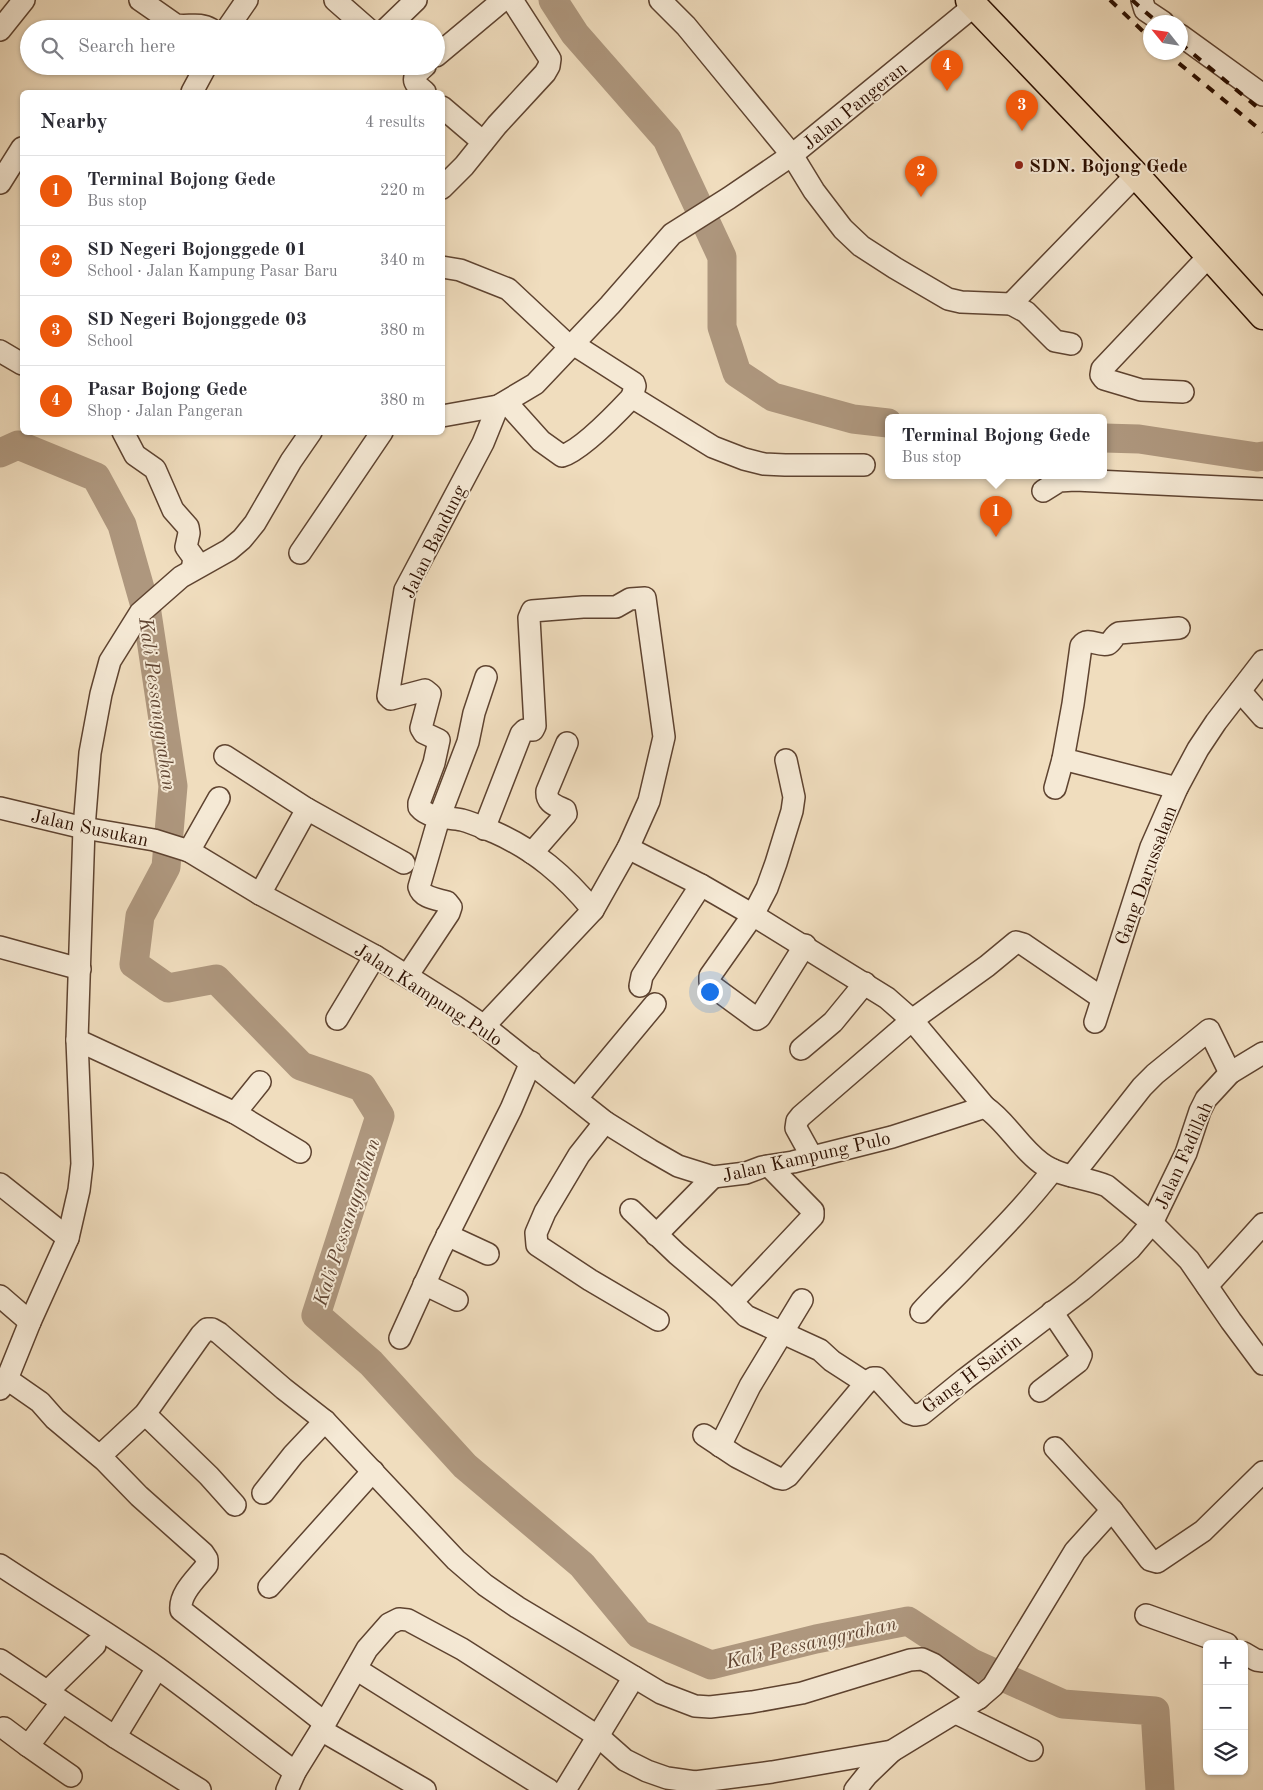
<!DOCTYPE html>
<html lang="en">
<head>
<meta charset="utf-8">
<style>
	:root { --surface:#fff; --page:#f7f7f7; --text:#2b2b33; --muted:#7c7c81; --line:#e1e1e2; --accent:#ea580c }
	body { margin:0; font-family:"Old Standard TT",serif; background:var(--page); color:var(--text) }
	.controls { position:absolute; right:15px; bottom:15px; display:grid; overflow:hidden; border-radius:8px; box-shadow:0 1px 4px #0004 }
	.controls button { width:45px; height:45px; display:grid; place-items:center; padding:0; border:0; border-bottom:1px solid var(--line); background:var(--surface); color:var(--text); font:25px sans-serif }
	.compass { position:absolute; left:1143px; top:15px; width:45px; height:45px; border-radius:50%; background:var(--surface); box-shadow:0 1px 4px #0004; rotate:300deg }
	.you { position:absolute; left:709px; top:991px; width:18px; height:18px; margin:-12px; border:4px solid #fff; border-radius:50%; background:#1a73e8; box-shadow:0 0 0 8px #1a73e833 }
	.badge { display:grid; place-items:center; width:32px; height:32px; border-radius:50%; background:var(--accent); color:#fff; font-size:16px; font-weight:700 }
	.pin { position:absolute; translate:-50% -41px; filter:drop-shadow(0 1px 2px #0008) }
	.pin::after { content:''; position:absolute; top:26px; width:18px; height:15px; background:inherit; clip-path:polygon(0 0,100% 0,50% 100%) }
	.popup { position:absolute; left:885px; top:414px; width:222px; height:65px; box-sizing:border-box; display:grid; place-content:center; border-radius:8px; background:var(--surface); filter:drop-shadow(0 1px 4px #0005); font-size:16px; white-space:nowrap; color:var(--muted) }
	.popup b { font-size:19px; color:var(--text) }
	.popup::after { content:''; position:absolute; left:50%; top:100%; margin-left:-10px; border:10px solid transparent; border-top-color:var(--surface) }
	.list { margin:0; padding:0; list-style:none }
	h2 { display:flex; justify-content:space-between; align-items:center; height:65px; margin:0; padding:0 20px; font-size:21px }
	h2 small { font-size:16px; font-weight:400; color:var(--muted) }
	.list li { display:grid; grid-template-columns:32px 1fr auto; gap:15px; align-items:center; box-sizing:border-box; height:70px; padding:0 20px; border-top:1px solid var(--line) }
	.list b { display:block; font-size:19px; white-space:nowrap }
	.list p { margin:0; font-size:16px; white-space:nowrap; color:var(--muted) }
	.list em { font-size:16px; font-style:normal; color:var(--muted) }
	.icon { flex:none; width:28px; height:28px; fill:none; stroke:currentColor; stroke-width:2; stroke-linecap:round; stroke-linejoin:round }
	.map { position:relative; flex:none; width:1263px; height:1790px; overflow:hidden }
	.search { position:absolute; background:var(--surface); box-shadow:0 1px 4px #0004; left:20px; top:20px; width:425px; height:55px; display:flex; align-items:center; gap:12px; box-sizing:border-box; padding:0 18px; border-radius:28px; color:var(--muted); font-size:19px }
	.panel { position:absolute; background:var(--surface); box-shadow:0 1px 4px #0004; left:20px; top:90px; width:425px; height:345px; border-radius:8px }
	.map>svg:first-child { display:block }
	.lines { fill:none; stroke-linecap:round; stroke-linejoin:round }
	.river { stroke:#ae977e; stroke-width:29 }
	.minor-casing { stroke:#5e4330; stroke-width:24 }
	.major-casing { stroke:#2d1001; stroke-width:29 }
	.minor { stroke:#f5e9d5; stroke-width:21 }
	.major { stroke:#f0ddbe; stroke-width:26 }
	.rail { stroke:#2d1001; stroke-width:4; stroke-dasharray:9 9; stroke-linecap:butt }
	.poi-dot { fill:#8f2418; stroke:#f5e9d5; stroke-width:2 }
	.labels { text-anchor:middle; stroke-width:4; stroke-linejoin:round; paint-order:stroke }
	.street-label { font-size:19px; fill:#2d1001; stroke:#f5e9d5 }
	.poi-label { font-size:19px; font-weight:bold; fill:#2d1001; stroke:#f5e9d5; text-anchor:start }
	.water-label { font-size:20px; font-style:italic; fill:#614633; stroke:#f5e9d5 }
</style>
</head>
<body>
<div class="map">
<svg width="1263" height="1790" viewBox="0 0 1263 1790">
	<rect width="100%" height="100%" fill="#f0ddbe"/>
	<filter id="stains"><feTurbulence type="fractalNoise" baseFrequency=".004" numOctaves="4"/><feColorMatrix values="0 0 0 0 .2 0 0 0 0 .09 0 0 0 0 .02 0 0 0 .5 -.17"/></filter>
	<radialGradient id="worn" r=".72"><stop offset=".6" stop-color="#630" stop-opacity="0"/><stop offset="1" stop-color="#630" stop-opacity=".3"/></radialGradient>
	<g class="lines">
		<g class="river">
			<polyline points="553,0 575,34 667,139 722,257 722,327 737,373 773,397 853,419 888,423"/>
			<polyline points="1104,438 1139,439 1257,457 1263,456"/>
			<polyline points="0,453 18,445 96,477 122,525 147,613 173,786 166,867 140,916 134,964 168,988 216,979 301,1066 362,1087 380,1116 316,1315 371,1363 465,1466 582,1565 639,1634 711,1665 816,1639 908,1621 972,1663 1063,1704 1155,1711 1160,1790"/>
		</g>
		<defs>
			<g id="minor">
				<path d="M140,0L176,25C189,27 199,22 211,29"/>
				<polyline points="335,0 368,29"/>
				<polyline points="660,0 686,26 792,155 814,191 843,229 861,246 895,268 948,299 961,302 1011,304 1136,175"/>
				<polyline points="1142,0 1145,10 1163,22"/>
				<polyline points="227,29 247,0"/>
				<polyline points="386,29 416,0"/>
				<polyline points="0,30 24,0"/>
				<polyline points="1180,35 1263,95"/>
				<polyline points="436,56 503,0"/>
				<path d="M425,66C411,78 411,81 425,92"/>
				<polyline points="192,92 206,66"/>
				<polyline points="442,107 483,142"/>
				<polyline points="0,183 22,148"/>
				<polyline points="442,188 464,166 497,125 545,73 549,66 550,59 512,0"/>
				<polyline points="442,267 460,270 508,289 570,347"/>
				<polyline points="1011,304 1026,312 1055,341 1071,344"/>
				<polyline points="573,344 634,383 635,386 632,397 713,447 744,459 764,464 785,465 864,465"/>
				<polyline points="0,351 22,364"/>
				<polyline points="1183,392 1141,390 1104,379 1101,375 1102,369 1209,256"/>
				<path d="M506,402L541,441L562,456C582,450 617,413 632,397"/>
				<path d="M498,406L483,443L405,590L388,696L391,699L425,690L430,694L421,728L424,733L439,740L434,763L419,803V807C429,819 448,817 462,820C473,823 484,828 494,832C535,850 565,876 593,910"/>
				<polyline points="442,416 498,406 535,384 610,305 672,234 729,198 792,155 974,6"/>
				<polyline points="123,432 135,455 155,469 173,510 188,527 189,533 186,547 194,558 192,570"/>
				<polyline points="1043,491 1059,481 1075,480 1263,489"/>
				<polyline points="300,553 382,432"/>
				<polyline points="1240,691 1263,717"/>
				<polyline points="225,756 307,809"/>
				<polyline points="786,760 794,797 792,811 776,863 767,888 753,915 710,976 710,982 712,986 757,1019 760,1017 805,945"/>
				<polyline points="1055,788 1063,759"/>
				<path d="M1177,788L1063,759L1073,704L1081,646C1088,636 1098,647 1108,644C1112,642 1114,635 1119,633L1179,628"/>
				<path d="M0,808L84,828L154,840L189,851L260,894L375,956L456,1007L484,1026L605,1122L650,1150L678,1166L713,1177L746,1173L762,1167L793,1162L892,1137L985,1107C1007,1122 1019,1147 1041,1163C1060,1177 1085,1177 1107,1186L1152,1223L1189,1260L1231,1321L1263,1364"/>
				<polyline points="628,848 701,885 753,915 887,998 912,1020 985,1107"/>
				<polyline points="189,851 219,798"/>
				<path d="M532,853L566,814L565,810C555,805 546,803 547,791L567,743"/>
				<polyline points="260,894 307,809 404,863"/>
				<polyline points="0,947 80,969"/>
				<path d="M407,976L449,913L451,907L447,902C437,899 422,898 419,887L439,818L468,742L474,713L486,677"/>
				<polyline points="640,986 642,976 701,885"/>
				<polyline points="337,1019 375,956"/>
				<polyline points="1095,1022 1151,847 1177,788 1198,749 1216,722 1263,661"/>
				<polyline points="484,1026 593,910 628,848 649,801 664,737 645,598 630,599 616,607 583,607 532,611 529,618 535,726 533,730 525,730 521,734 484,829"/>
				<polyline points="77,1040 235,1113 300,1152"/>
				<polyline points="801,1049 833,1022 865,983"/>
				<polyline points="576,1099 655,1004"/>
				<polyline points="235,1113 260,1082"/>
				<polyline points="605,1122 579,1155 545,1212 536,1233 537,1245 590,1280 658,1320"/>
				<polyline points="812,1157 796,1128 797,1121 801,1116 912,1020 987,966 1016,942 1023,944 1102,998"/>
				<polyline points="1072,1176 1142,1087 1155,1074 1209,1030 1230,1073"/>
				<polyline points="0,1184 68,1238"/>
				<polyline points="631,1210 677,1254 723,1293 746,1316 820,1350 832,1361 866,1383"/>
				<polyline points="447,1235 488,1254"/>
				<polyline points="656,1235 713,1177"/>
				<polyline points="424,1284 457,1300"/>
				<polyline points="1207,1286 1263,1224"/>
				<polyline points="0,1296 30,1322"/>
				<polyline points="732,1302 813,1216 813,1211 769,1166"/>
				<path d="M921,1312C935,1296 950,1283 964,1268C995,1236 1026,1205 1053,1170"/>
				<polyline points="400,1338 439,1252 511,1109 531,1062"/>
				<path d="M7,1379L40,1402L55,1419L104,1460L139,1496L203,1553L207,1559V1565C198,1577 179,1593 181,1610L325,1723"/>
				<polyline points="0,1389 7,1379 30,1322 68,1238 79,1190 82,1164 77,1040 84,828 90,753 101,694 110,661 140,613 181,577 229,550 242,539 255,523 291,461 311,432"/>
				<polyline points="1040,1391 1078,1362 1081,1355 1052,1312"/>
				<polyline points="145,1414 209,1476 235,1505"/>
				<polyline points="704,1435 737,1457 778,1478 783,1479 788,1476 866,1383 873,1378 877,1378 909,1413 915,1415 922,1414 965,1379 1082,1290 1130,1249 1152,1223 1186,1153 1200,1111 1206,1099 1230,1073 1263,1053"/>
				<polyline points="720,1446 750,1386 802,1300"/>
				<polyline points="1055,1448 1112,1510 1150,1560 1157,1562 1203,1531 1263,1472"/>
				<polyline points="100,1456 145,1414 201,1335 207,1329 212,1329 219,1333 284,1389 325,1421 456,1560 485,1585 517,1607 661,1693 695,1706 710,1707 752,1702 802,1693 910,1660 922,1659 933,1664 979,1698"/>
				<polyline points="263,1493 293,1455 325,1421"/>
				<path d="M0,1565C53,1600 107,1632 159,1669C205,1702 249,1738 295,1772"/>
				<polyline points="269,1587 373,1471"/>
				<polyline points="1146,1615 1227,1644"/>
				<polyline points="1244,1653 1256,1660 1263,1661"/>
				<polyline points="0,1660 115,1737 200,1790"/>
				<polyline points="356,1669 549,1790"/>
				<polyline points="47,1692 95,1645"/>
				<polyline points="956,1713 1032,1750"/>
				<polyline points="4,1728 28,1746 62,1702"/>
				<polyline points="321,1730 425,1790"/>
				<polyline points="115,1737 157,1668"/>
				<polyline points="28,1746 71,1776"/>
				<polyline points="287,1790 295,1772 321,1730 367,1649 389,1624 399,1619 408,1620 462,1649 599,1737 625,1760 647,1771 667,1778 695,1782 772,1772 892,1751 979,1698 993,1686 1075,1551 1112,1510"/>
				<polyline points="565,1790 634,1677"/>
				<polyline points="855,1790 867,1775 892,1751"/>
			</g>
			<polyline id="major" points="969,0 1136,175 1263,316"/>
		</defs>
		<use href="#minor" class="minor-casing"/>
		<use href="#major" class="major-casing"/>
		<use href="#minor" class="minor"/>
		<use href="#major" class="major"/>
		<g class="rail">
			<polyline points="1110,0 1150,38"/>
			<polyline points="1132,0 1157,22"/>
			<polyline points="1180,43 1263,112"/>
			<polyline points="1165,52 1263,132"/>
		</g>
	</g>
	<circle class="poi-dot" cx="1019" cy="165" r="5"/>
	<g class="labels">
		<g class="street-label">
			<text transform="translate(854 105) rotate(-39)" y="7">Jalan Pangeran</text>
			<text transform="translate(433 541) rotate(-64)" y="7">Jalan Bandung</text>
			<text transform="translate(90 827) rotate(12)" y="7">Jalan Susukan</text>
			<text transform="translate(1145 875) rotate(-70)" y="7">Gang Darussalam</text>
			<text transform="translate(429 994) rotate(33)" y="7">Jalan Kampung Pulo</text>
			<text transform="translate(1183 1155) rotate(-66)" y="7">Jalan Fadillah</text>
			<text transform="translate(806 1156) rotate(-13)" y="7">Jalan Kampung Pulo</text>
			<text transform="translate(971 1373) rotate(-37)" y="7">Gang H Sairin</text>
		</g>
		<g class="poi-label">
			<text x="1029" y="172">SDN. Bojong Gede</text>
		</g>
		<g class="water-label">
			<text transform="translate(158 704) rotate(82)" y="7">Kali Pessanggrahan</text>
			<text transform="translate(346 1222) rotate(-72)" y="7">Kali Pessanggrahan</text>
			<text transform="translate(811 1642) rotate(-13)" y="7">Kali Pessanggrahan</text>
		</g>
	</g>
	<rect width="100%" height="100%" filter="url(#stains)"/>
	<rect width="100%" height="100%" fill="url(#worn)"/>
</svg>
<div class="controls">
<button>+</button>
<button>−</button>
<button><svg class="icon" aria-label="layers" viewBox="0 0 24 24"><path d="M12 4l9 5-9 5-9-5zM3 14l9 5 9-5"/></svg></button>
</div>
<svg class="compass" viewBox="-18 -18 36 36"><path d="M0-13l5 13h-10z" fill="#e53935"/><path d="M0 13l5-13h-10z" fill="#7c7c81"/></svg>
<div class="you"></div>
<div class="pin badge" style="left:996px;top:537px">1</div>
<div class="popup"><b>Terminal Bojong Gede</b>Bus stop</div>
<div class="pin badge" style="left:921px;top:197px">2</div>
<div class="pin badge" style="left:1022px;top:131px">3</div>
<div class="pin badge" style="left:947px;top:91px">4</div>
<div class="search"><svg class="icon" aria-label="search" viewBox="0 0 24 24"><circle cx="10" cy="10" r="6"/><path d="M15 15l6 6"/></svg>Search here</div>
<section class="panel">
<h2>Nearby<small>4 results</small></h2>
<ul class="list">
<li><span class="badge">1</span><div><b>Terminal Bojong Gede</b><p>Bus stop</p></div><em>220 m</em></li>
<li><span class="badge">2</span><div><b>SD Negeri Bojonggede 01</b><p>School · Jalan Kampung Pasar Baru</p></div><em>340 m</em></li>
<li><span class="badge">3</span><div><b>SD Negeri Bojonggede 03</b><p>School</p></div><em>380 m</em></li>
<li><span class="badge">4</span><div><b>Pasar Bojong Gede</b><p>Shop · Jalan Pangeran</p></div><em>380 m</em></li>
</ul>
</section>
</div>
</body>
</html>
